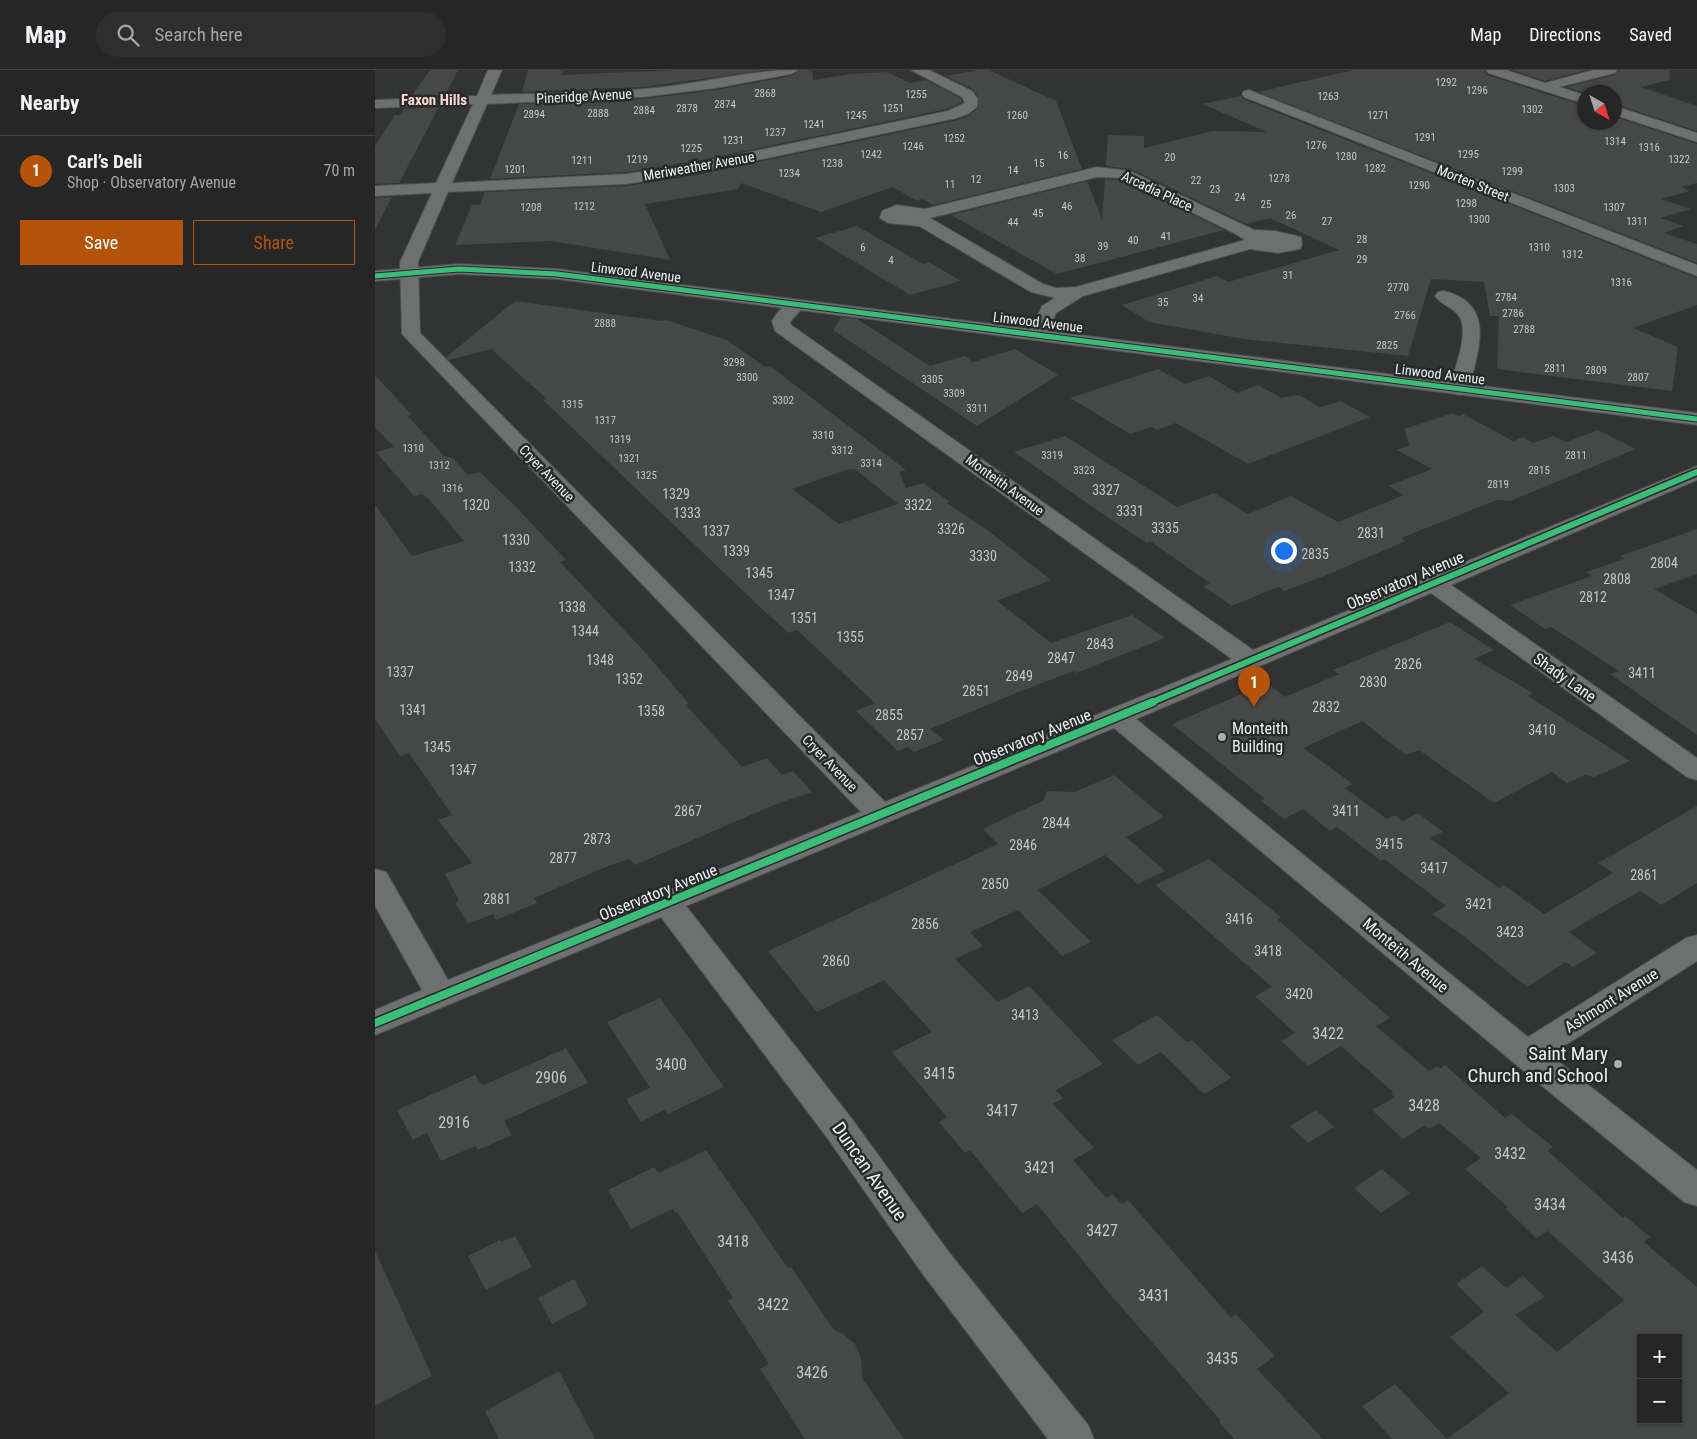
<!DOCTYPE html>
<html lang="en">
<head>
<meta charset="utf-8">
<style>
	:root { --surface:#262626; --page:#2e2e2e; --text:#f1f3f6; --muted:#a4a5a7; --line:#424343; --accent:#b45309 }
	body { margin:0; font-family:"Roboto Condensed",sans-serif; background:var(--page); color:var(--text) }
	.controls { position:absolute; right:15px; bottom:15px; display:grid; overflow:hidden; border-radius:0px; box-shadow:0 1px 4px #0004 }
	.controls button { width:45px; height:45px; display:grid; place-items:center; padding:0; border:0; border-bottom:1px solid var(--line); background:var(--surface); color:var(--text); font:25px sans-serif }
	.compass { position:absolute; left:1202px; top:15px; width:45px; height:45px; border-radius:50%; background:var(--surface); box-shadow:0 1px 4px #0004; rotate:141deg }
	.you { position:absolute; left:908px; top:480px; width:18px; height:18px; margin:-12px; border:4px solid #fff; border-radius:50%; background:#1a73e8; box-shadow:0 0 0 8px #1a73e833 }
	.badge { display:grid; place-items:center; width:32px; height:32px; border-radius:50%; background:var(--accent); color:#fff; font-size:16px; font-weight:700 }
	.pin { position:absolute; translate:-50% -41px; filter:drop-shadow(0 1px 2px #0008) }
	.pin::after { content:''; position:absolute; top:26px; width:18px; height:15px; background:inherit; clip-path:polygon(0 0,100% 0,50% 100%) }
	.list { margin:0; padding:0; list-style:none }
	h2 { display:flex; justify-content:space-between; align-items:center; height:65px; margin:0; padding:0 20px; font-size:21px }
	h2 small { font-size:16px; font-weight:400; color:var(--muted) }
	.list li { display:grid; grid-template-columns:32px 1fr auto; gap:15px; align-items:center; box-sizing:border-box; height:70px; padding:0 20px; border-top:1px solid var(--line) }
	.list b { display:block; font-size:19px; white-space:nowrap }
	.list p { margin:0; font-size:16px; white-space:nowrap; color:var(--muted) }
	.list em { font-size:16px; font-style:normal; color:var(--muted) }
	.actions { display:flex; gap:10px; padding:15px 20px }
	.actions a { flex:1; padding:11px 0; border:1px solid var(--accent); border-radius:0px; text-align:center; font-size:18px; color:var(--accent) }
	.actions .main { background:var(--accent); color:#fff }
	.icon { flex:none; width:28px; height:28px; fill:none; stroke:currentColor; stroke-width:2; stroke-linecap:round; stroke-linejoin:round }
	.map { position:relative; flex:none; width:1322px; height:1369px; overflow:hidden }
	header { display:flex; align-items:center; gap:30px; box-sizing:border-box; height:70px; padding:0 25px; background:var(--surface); border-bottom:1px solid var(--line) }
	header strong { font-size:24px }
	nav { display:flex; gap:28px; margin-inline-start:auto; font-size:18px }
	.search { width:350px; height:45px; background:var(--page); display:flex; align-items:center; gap:12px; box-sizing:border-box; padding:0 18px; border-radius:28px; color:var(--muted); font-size:19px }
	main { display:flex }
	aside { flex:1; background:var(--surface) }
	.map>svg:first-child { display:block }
	.building { fill:#464747; fill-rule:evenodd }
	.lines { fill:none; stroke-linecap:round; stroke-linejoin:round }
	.minor-casing { stroke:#4d4f4f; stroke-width:2 }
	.major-casing { stroke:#4d4f4f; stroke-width:2 }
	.minor { fill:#6e706f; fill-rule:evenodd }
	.major { fill:#686f6e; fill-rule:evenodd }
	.cycleway-far2-casing { stroke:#272a2a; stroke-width:7 }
	.cycleway-far1-casing { stroke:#272a2a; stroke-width:9 }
	.cycleway-casing { stroke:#272a2a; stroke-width:11 }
	.cycleway-far2 { stroke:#3abd76; stroke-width:5 }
	.cycleway-far1 { stroke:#3abd76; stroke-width:6 }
	.cycleway { stroke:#3abd76; stroke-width:8 }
	.poi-dot { fill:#adaeae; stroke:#272a2a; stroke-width:2 }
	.labels { text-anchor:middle; stroke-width:5; stroke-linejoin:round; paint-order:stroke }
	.far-number-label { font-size:11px; fill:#c5c6c6 }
	.far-street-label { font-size:14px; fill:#eff1f1; stroke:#272a2a }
	.number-label { font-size:14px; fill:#c5c6c6 }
	.far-neighbourhood-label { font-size:15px; font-weight:bold; fill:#fad8d0; stroke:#272a2a }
	.street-label { font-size:16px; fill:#eff1f1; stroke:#272a2a }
	.poi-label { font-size:16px; fill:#eff1f1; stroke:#272a2a; text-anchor:start }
	.near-number-label { font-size:16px; fill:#c5c6c6 }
	.near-poi-label { font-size:19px; fill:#eff1f1; stroke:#272a2a; text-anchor:end }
	.near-street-label { font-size:19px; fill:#eff1f1; stroke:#272a2a }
</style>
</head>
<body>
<header>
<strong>Map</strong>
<div class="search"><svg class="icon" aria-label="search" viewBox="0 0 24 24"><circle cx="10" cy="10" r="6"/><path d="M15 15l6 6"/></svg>Search here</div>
<nav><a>Map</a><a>Directions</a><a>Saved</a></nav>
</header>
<main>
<aside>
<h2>Nearby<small></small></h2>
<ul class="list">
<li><span class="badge">1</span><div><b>Carl’s Deli</b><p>Shop · Observatory Avenue</p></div><em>70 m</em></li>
</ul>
<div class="actions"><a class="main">Save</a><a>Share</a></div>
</aside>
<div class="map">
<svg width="1322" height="1369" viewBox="0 0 1322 1369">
	<rect width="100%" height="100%" fill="#323333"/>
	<g class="building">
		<polygon points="55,0 83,0 70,25 36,27"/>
		<polygon points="153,0 189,0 187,5 301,0 390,0 268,17 147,22"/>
		<polygon points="425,0 437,0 438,10 475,4 512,2 535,13 551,10 586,28 587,32 572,39 322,91 251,102 115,109 144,34 268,29 341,20 416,6"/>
		<polygon points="603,0 614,0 681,31 707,99 558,135 548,129 542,131 518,117 446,142 366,113 363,119 270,134 295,190 176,171 80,175 97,135 105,135 110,122 251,116 322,105 583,50 594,46 603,38 604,28 598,19 571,6"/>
		<polygon points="978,0 1109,0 1112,5 1210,36 1210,52 1240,52 1240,47 1322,74 1322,113 1306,117 1315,121 1286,129 1316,139 1286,148 1308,156 1289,163 1322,174 1322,193 883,22"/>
		<polygon points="1137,0 1212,0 1170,11"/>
		<polygon points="1244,0 1294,0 1295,10 1266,17 1322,36 1322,61 1240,34 1240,22 1210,23 1191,17 1240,5"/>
		<polygon points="866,26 868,29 1322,208 1322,235 1258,258 1303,277 1297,321 1122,299 1124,246 1115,246 1109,212 1056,209 1033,286 869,269 774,252 747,235 842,206 853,212 964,180 895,148 871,154 756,99 731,96 733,65 769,66 769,78 838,61 892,62 827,34"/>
		<polygon points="64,37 24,113 0,114 0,76 20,45 26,45 29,39"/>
		<polygon points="730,109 747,110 849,160 682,204 576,145 712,111 727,149"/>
		<polygon points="17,127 0,160 0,128"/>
		<polygon points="482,156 548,194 554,192 586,211 535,225 440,168"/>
		<path d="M140,231L287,251L291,250L352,270L390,297L395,296L531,400L524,402L531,418L548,413L575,432L572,433L615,462L676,510L622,531L676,573L757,545L790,568L701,603L699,601L641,623L555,659L569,670L539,682L533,677L523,681L481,641L500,633L422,560L414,563L388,540L168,330L172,329L116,279L74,290L71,287ZM480,399L523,434L464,454L417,419L471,400Z"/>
		<polygon points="466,247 482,249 555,296 590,286 598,292 640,279 683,305 602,356 458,260"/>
		<polygon points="783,299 810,314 834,306 862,323 883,315 906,328 923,325 945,337 966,331 995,347 873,394 801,353 782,360 777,357 755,364 695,328"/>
		<polygon points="0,305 37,345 33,346 69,386 78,388 92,405 105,402 141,437 191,490 185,492 269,581 314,634 311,635 367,697 392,688 407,705 418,701 437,722 399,735 260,795 254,789 233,796 159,828 162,833 121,850 118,844 93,854 80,833 84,831 70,804 97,793 63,750 77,745 34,683 25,686 0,649 0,435 37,486 89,471 54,429 47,424 39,426 1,382 19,377 0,357"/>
		<polygon points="1078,343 1084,346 1088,344 1138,371 1147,367 1158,373 1178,366 1191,372 1223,360 1261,379 1135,431 1122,430 1026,468 1031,471 949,506 909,521 904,517 900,518 857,536 828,516 835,513 775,471 772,473 741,453 639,382 690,366 802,437 839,423 873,444 916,426 963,452 1029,425 1013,416 1057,399 1022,380 1035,375 1029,359"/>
		<polygon points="1322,459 1322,504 1279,519 1322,544 1322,665 1235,604 1244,601 1176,557 1170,559 1135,535 1217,506 1211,502 1250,489 1245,486"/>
		<polygon points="1075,552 1119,580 1099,589 1158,623 1153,626 1255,691 1219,707 1210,705 1192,713 1177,702 1119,733 1044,680 1031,685 987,651 928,678 978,714 970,718 1012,749 1020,745 1027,751 1043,743 1068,762 1055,768 1124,818 1129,815 1169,844 1238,803 1223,793 1322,736 1322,813 1286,835 1265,821 1194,862 1222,883 1198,897 1191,892 1152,917 1086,864 1057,844 1071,836 1009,789 1006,791 962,757 955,761 928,739 909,749 886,731 890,729 797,654 892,613 910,627 964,604 958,600"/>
		<polygon points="739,705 789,747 751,767 790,801 763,814 730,785 663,820 716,872 687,886 643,840 595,862 608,876 580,889 623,932 654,916 728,994 681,1020 688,1028 678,1034 719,1078 698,1090 731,1128 737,1124 747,1134 753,1130 856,1248 861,1244 900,1286 882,1299 948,1369 859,1369 844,1352 845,1350 734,1223 662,1134 647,1143 595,1080 590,1083 564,1052 572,1047 517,982 557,962 509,910 442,942 393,881 623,774 608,759 669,730 672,721 700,722"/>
		<path d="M834,789L906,847L902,849L1015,948L1001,956L1054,1001L1062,996L1065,999L1070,995L1130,1048L1137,1044L1178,1077L1173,1081L1248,1148L1250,1146L1275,1167L1269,1172L1322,1217V1369H1017L987,1336L1020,1314L1072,1369L1134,1323L1075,1267L1109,1242L1081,1214L1107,1196L1131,1218L1148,1206L1170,1227L1140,1245L1182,1282L1249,1230L1173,1161L1161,1168L1131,1139L1133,1137L1090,1099L1106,1088L1064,1053L1054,1059L1050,1055L1028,1069L997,1040L1020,1027L1016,1024L1018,1022L966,976L933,996L906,971L920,963L880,926L897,917L780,815ZM1266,1268H1303V1350H1266Z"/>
		<polygon points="285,928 349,1017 293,1044 290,1039 266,1052 251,1029 275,1018 232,952"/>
		<polygon points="782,945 812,972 817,970 856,1008 829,1024 786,982 763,995 737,970"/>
		<polygon points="191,978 213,1013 129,1051 137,1065 103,1080 100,1076 66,1091 52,1063 38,1070 22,1040 100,1005 106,1014 109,1015"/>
		<polygon points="941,1040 959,1057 933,1073 915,1056"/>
		<polygon points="331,1080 413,1198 416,1197 459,1260 468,1264 480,1274 486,1288 487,1308 529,1369 430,1369 385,1299 394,1294 353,1231 358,1228 302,1142 300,1143 298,1139 256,1159 233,1120 279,1097 284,1103"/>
		<polygon points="1007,1099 1035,1123 1006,1143 979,1118"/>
		<polygon points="140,1166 157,1197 111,1220 93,1186 125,1170 126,1172"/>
		<polygon points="0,1181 57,1306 0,1336"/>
		<polygon points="199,1209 213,1235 177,1254 163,1228"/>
		<polygon points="184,1301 220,1369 124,1369 110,1341"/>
	</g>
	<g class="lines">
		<defs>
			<g id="minor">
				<path d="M113,0H127L116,25C166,23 217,23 268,19C320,15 371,0 423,0L416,4L341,18L268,27L112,34L77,113L251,104L322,93L573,41L590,33L587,27L536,0H554L597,21L603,29L602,37L593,44L582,48L322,103L251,114L73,122L43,192L45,263L510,732L857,589L400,261L397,251C404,240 413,228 427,231L430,235L415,252L416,255L878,580L1322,396V410L1076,515L1322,688V710L1312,707L1056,523L761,649L1153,967L1311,868L1322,865V891L1175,985L1322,1100V1136L1309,1132L1139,993L739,658L311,836L477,1049L573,1181L713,1355L719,1369H673L547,1203L453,1069L286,847L0,965V940L47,920L0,836V799L11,802L73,910L486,742L27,264L25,192L57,123L0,126V116L61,113L98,34L0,38V30L102,26Z"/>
				<polygon points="1111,0 1131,0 1170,13 1219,0 1242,0 1240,3 1184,17 1210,25 1210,34 1113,3"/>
				<polygon points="874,20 1322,195 1322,206 869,27 867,24 869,21"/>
				<polygon points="1240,36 1322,63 1322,72 1240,45"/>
				<path d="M722,97L755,101L879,160L900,161L926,167L927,175L925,179L903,183L875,179L708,226L681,243L670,268H656L654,264L667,236L680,228L656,222L544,156L513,153L505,148L507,141L522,135L550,139ZM722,107L747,108L859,163L870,170L701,217L681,218L668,214L555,148Z"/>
				<path d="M1069,221C1122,234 1103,281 1094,319L1091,323L1084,325L1077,323L1074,319C1079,302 1095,261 1084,246C1078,237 1066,235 1060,226L1063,222Z"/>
			</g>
			<polygon id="major" points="84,194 182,199 1322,343 1322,355 182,209 84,204 0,211 0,201"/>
		</defs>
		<use href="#minor" class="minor-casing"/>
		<use href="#major" class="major-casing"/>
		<use href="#minor" class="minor"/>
		<use href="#major" class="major"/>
		<defs>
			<polyline id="cycleway-far2" points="0,206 84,199 182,204 1322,349"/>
			<polyline id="cycleway-far1" points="775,633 1322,402"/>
			<polyline id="cycleway" points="0,953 778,632"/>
		</defs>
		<use href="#cycleway-far2" class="cycleway-far2-casing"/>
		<use href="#cycleway-far1" class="cycleway-far1-casing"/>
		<use href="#cycleway" class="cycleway-casing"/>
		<use href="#cycleway-far2" class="cycleway-far2"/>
		<use href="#cycleway-far1" class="cycleway-far1"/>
		<use href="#cycleway" class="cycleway"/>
	</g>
	<g class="poi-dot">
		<circle cx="847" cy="667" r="5"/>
		<circle cx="1243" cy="994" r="5"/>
	</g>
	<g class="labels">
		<g class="far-number-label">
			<text x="1071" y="16">1292</text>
			<text x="1102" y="24">1296</text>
			<text x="390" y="27">2868</text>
			<text x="541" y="28">1255</text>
			<text x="953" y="30">1263</text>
			<text x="350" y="38">2874</text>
			<text x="312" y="42">2878</text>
			<text x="518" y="42">1251</text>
			<text x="1157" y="43">1302</text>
			<text x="269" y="44">2884</text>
			<text x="223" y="47">2888</text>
			<text x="159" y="48">2894</text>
			<text x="481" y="49">1245</text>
			<text x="642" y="49">1260</text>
			<text x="1003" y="49">1271</text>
			<text x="439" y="58">1241</text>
			<text x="400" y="66">1237</text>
			<text x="1050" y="71">1291</text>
			<text x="579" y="72">1252</text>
			<text x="358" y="74">1231</text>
			<text x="1240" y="75">1314</text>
			<text x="941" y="79">1276</text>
			<text x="538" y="80">1246</text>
			<text x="1274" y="81">1316</text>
			<text x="316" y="82">1225</text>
			<text x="496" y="88">1242</text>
			<text x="1093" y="88">1295</text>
			<text x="688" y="89">16</text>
			<text x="971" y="90">1280</text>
			<text x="795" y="91">20</text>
			<text x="262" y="93">1219</text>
			<text x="1304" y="93">1322</text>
			<text x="207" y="94">1211</text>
			<text x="457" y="97">1238</text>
			<text x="664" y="97">15</text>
			<text x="1000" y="102">1282</text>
			<text x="140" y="103">1201</text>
			<text x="638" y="104">14</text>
			<text x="1137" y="105">1299</text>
			<text x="414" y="107">1234</text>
			<text x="904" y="112">1278</text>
			<text x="601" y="113">12</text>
			<text x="821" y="114">22</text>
			<text x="575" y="118">11</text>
			<text x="1044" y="119">1290</text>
			<text x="1189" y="122">1303</text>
			<text x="840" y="123">23</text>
			<text x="865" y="131">24</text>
			<text x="1091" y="137">1298</text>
			<text x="891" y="138">25</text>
			<text x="209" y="140">1212</text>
			<text x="692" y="140">46</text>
			<text x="156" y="141">1208</text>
			<text x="1239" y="141">1307</text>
			<text x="663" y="147">45</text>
			<text x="916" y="149">26</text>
			<text x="1104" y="153">1300</text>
			<text x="952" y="155">27</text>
			<text x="1262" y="155">1311</text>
			<text x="638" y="156">44</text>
			<text x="791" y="170">41</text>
			<text x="987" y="173">28</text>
			<text x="758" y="174">40</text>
			<text x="728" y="180">39</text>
			<text x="488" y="181">6</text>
			<text x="1164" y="181">1310</text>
			<text x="1197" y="188">1312</text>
			<text x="705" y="192">38</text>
			<text x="987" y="193">29</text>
			<text x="516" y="194">4</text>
			<text x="913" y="209">31</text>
			<text x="1246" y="216">1316</text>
			<text x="1023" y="221">2770</text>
			<text x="1131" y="231">2784</text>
			<text x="823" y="232">34</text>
			<text x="788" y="236">35</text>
			<text x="1138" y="247">2786</text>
			<text x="1030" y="249">2766</text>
			<text x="230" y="257">2888</text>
			<text x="1149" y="263">2788</text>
			<text x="1012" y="279">2825</text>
			<text x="359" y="296">3298</text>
			<text x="1180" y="302">2811</text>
			<text x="1221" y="304">2809</text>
			<text x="372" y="311">3300</text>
			<text x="1263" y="311">2807</text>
			<text x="557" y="313">3305</text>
			<text x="579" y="327">3309</text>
			<text x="408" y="334">3302</text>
			<text x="197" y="338">1315</text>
			<text x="602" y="342">3311</text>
			<text x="230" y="354">1317</text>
			<text x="448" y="369">3310</text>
			<text x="245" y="373">1319</text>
			<text x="38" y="382">1310</text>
			<text x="467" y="384">3312</text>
			<text x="677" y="389">3319</text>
			<text x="1201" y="389">2811</text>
			<text x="254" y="392">1321</text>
			<text x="496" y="397">3314</text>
			<text x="64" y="399">1312</text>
			<text x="709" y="404">3323</text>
			<text x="1164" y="404">2815</text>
			<text x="271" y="409">1325</text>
			<text x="1123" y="418">2819</text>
			<text x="77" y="422">1316</text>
		</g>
		<g class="far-street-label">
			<text transform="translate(209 26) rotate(-3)" y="5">Pineridge Avenue</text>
			<text transform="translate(324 96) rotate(-10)" y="5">Meriweather Avenue</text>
			<text transform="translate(1098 113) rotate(22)" y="5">Morten Street</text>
			<text transform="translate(782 121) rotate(25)" y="5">Arcadia Place</text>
			<text transform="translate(261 202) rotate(7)" y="5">Linwood Avenue</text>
			<text transform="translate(663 252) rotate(7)" y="5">Linwood Avenue</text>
			<text transform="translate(1065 304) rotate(7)" y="5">Linwood Avenue</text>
			<text transform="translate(172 403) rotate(46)" y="5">Cryer Avenue</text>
			<text transform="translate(630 415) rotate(36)" y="5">Monteith Avenue</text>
			<text transform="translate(455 693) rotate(46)" y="5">Cryer Avenue</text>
		</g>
		<g class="number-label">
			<text x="731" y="425">3327</text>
			<text x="301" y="429">1329</text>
			<text x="101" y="440">1320</text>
			<text x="543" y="440">3322</text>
			<text x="755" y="446">3331</text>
			<text x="312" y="448">1333</text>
			<text x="790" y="463">3335</text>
			<text x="576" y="464">3326</text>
			<text x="341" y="466">1337</text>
			<text x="996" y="468">2831</text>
			<text x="141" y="475">1330</text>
			<text x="361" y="486">1339</text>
			<text x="940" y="489">2835</text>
			<text x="608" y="491">3330</text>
			<text x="1289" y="498">2804</text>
			<text x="147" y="502">1332</text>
			<text x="384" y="508">1345</text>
			<text x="1242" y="514">2808</text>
			<text x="406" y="530">1347</text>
			<text x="1218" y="532">2812</text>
			<text x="197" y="542">1338</text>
			<text x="429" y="553">1351</text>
			<text x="210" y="566">1344</text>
			<text x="475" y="572">1355</text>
			<text x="725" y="579">2843</text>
			<text x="686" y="593">2847</text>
			<text x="225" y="595">1348</text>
			<text x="1033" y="599">2826</text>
			<text x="25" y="607">1337</text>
			<text x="1267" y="608">3411</text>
			<text x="644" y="611">2849</text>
			<text x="254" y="614">1352</text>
			<text x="998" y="617">2830</text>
			<text x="601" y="626">2851</text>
			<text x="951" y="642">2832</text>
			<text x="38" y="645">1341</text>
			<text x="276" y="646">1358</text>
			<text x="514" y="650">2855</text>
			<text x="1167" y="665">3410</text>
			<text x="535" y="670">2857</text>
			<text x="62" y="682">1345</text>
			<text x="88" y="705">1347</text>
			<text x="313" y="746">2867</text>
			<text x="971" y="746">3411</text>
			<text x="681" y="758">2844</text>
			<text x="222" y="774">2873</text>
			<text x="1014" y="779">3415</text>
			<text x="648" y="780">2846</text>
			<text x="188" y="793">2877</text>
			<text x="1059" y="803">3417</text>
			<text x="1269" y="810">2861</text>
			<text x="620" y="819">2850</text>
			<text x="122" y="834">2881</text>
			<text x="1104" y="839">3421</text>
			<text x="864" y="854">3416</text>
			<text x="550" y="859">2856</text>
			<text x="1135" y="867">3423</text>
			<text x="893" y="886">3418</text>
			<text x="461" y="896">2860</text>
			<text x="924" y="929">3420</text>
			<text x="650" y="950">3413</text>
		</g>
		<g class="far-neighbourhood-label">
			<text x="59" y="35">Faxon Hills</text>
		</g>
		<g class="street-label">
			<text transform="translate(1030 510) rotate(-23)" y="6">Observatory Avenue</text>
			<text transform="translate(1190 607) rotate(35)" y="6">Shady Lane</text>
			<text transform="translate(657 667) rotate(-22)" y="6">Observatory Avenue</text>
			<text transform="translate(283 822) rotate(-22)" y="6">Observatory Avenue</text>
			<text transform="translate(1031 885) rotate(40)" y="6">Monteith Avenue</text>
			<text transform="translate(1236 930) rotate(-32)" y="6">Ashmont Avenue</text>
		</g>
		<g class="poi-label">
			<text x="857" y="664">Monteith<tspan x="857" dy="18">Building</tspan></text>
		</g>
		<g class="near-number-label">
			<text x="953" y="969">3422</text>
			<text x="296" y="1000">3400</text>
			<text x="564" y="1009">3415</text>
			<text x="176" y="1013">2906</text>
			<text x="1049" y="1041">3428</text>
			<text x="627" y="1046">3417</text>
			<text x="79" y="1058">2916</text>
			<text x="1135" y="1089">3432</text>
			<text x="665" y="1103">3421</text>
			<text x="1175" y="1140">3434</text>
			<text x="727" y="1166">3427</text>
			<text x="358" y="1177">3418</text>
			<text x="1243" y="1193">3436</text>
			<text x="779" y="1231">3431</text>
			<text x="398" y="1240">3422</text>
			<text x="847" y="1294">3435</text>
			<text x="437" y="1308">3426</text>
		</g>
		<g class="near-poi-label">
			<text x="1233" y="990">Saint Mary<tspan x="1233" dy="22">Church and School</tspan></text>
		</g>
		<g class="near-street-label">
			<text transform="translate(495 1101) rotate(55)" y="7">Duncan Avenue</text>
		</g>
	</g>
</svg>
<div class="controls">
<button>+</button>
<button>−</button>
</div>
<svg class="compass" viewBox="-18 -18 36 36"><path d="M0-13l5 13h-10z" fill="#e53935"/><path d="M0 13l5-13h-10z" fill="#a4a5a7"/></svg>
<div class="you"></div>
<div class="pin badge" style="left:879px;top:637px">1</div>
</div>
</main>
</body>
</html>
